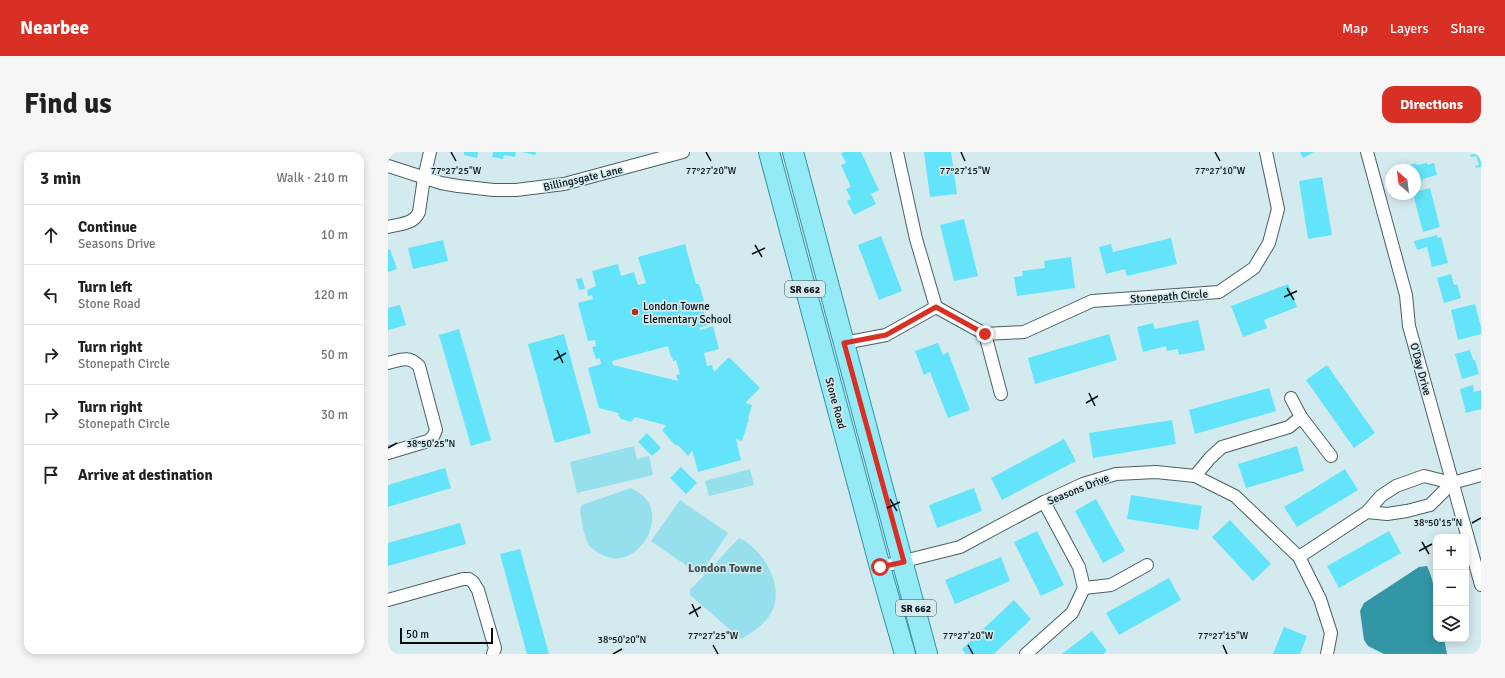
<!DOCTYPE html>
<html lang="en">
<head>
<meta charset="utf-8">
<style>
	:root { --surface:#fff; --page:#f6f6f6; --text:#202124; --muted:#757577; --line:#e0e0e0; --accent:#d93025 }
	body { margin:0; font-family:Signika,sans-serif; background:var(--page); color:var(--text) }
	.controls { position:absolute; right:12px; bottom:12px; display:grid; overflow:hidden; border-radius:8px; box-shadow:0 2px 10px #0003 }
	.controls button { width:36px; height:36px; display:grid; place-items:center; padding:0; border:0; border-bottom:1px solid var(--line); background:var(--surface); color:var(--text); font:20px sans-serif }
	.compass { position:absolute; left:997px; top:12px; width:36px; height:36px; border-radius:50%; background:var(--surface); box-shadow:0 2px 10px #0003; rotate:332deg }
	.scale { position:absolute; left:12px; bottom:10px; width:93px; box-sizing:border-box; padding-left:4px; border:2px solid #060d0e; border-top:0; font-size:11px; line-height:14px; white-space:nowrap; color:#060d0e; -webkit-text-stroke:3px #d3eaee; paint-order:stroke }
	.stop { position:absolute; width:12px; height:12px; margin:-9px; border:3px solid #d93025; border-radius:50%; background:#fff }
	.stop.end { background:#d93025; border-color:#fff; box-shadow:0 1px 4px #0008 }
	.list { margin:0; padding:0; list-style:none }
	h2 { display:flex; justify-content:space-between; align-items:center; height:52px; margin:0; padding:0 16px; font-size:17px }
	h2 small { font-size:13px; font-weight:400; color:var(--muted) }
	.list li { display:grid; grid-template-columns:26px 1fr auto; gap:12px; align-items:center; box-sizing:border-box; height:60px; padding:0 16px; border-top:1px solid var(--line) }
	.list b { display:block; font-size:15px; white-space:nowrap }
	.list p { margin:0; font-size:13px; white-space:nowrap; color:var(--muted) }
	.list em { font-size:13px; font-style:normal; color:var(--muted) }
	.icon { flex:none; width:22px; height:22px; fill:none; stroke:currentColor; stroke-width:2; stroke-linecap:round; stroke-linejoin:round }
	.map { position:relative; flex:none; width:1093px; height:502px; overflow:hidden; border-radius:12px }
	header { display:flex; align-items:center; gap:24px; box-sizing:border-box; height:56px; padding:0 20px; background:var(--accent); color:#fff }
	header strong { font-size:19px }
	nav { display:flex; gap:22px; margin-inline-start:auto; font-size:14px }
	.intro { display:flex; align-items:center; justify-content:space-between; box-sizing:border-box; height:96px; padding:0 24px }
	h1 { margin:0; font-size:28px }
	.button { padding:10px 18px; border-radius:12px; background:var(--accent); color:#fff; font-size:14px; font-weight:700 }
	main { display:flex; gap:24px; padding:0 24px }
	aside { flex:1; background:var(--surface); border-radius:12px; box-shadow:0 2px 10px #0003 }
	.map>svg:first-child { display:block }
	.green { fill:#96dfed }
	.water { fill:#3296a7 }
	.building { fill:#64e4fa; fill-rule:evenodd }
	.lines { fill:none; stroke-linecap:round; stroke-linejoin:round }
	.minor-casing { stroke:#4b5f63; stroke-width:14 }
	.primary-casing { stroke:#3594a4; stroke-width:22 }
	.minor { stroke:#fff; stroke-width:12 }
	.primary { stroke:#95eaf8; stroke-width:20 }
	.route { stroke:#d93025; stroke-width:5 }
	.ticks { fill:none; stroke:#060d0e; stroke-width:1.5 }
	.poi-dot { fill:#bb2e1c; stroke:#d3eaee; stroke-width:1.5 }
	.labels { text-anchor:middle; stroke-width:3.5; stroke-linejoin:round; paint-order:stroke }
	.shield { fill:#d3eaee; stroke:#444f51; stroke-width:1 }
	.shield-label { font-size:10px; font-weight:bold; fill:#060d0e }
	.street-label { font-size:11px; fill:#060d0e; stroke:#d3eaee }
	.poi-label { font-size:11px; fill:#060d0e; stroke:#d3eaee; text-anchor:start }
	.neighbourhood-label { font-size:12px; font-weight:bold; fill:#3f5357; stroke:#d3eaee }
	.ticks-label { font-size:10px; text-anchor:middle; fill:#060d0e; stroke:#d3eaee; stroke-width:3.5; stroke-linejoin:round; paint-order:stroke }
</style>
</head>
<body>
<header>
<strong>Nearbee</strong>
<nav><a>Map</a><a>Layers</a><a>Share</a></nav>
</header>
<div class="intro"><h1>Find us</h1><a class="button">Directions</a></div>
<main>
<aside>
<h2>3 min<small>Walk · 210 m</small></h2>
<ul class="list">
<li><svg class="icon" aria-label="ahead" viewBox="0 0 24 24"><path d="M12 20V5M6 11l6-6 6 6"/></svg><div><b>Continue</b><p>Seasons Drive</p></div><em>10 m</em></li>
<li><svg class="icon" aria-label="left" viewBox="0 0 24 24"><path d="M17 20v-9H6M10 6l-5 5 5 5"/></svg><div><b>Turn left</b><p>Stone Road</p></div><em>120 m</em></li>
<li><svg class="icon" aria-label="right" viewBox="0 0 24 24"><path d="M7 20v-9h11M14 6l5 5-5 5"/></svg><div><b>Turn right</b><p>Stonepath Circle</p></div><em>50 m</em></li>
<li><svg class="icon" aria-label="right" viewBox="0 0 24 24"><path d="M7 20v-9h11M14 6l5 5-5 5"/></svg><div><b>Turn right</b><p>Stonepath Circle</p></div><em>30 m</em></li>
<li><svg class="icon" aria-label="arrive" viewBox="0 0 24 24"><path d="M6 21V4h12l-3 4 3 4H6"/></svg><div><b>Arrive at destination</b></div></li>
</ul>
</aside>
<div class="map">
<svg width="1093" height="502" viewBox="0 0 1093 502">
	<rect width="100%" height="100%" fill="#d3eaee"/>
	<g class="green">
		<polygon points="246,294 249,307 261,304 265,323 189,341 182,310"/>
		<polygon points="362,317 366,333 321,344 317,329"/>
		<path d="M243,336C248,339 254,342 258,347C279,374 243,423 211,401C207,399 201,395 200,391C195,381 194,369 192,358L194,353Z"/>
		<polygon points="292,348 340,381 312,423 263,389"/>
		<path d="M351,386C375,397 398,435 383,461C376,473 365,480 353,487L302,443V438Z"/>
	</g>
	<path class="water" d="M1039,414C1050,437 1048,463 1048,487H1056L1059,502H996L980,494L976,488L972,459L976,451L1031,415Z"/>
	<g class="building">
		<polygon points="76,0 90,0 89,6 76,3"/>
		<polygon points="105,0 128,0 127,5 116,3 115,7 104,5"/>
		<polygon points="134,0 148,0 147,3"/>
		<polygon points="456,0 473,0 491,38 483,42 488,52 466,63 459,49 463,47 458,37 463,35 453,13 458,11 453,1"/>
		<polygon points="536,0 563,0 569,42 542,45"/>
		<polygon points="912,0 926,0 915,6"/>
		<polygon points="1093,0 1093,15 1088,16 1087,14 1091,13 1088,4 1083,5 1082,3"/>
		<polygon points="1028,11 1029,13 1039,11 1039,13 1046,11 1049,23 1034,27 1035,29 1027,31 1027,18 1017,18 1016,15"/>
		<polygon points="934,25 944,83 920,87 911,29"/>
		<polygon points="1042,36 1052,75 1035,80 1025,42 1027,42 1027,40"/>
		<polygon points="576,67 590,124 566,129 552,73"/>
		<polygon points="1049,83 1050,86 1053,85 1060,111 1044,115 1039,95 1029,98 1026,89"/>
		<polygon points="493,84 514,139 491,148 470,93"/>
		<polygon points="783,86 789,112 739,124 737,117 718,122 711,95 723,92 725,100"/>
		<polygon points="55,88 60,109 25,117 20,96"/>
		<path d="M297,92L308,132H311L316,149L313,150L316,162L308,164V165L317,163L320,173L311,176L312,178L325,174L331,197L316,201L319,214L324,213L326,220L341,205L372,236L358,250V251L364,253L360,267H361L354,289L348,287L353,308L310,320L305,301L304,299L300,304L290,293L289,294L286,292L274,278L278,274L277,273L247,265L243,270L233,267L230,263L231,261L211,256L200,216L213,212L212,206L208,207L204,195L208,194L207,188L200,189L190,151L205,147L204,143L200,144L199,138L208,134L204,119L230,112L233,124L246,120L250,133L258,131L250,105ZM280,194L283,205H284L285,209L288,208L292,222L288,223L290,229L225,213L224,209Z"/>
		<polygon points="2,97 9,117 0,120 0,98"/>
		<polygon points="683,105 687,136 629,144 626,125 635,124 634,119 657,116 656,109"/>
		<polygon points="1063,122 1066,133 1069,132 1073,146 1056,151 1049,126"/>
		<polygon points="194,126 197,137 191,138 188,127"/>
		<polygon points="900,132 909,155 876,168 879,176 855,185 843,154"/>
		<polygon points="1087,152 1093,175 1093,182 1070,188 1063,158"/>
		<polygon points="12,153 18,173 0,178 0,156"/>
		<polygon points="810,168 817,198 791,203 790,197 779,199 778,194 755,200 749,175 765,171 767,177"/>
		<polygon points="71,177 103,288 83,294 51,183"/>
		<polygon points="176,182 203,281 167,291 140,192"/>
		<polygon points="721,182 729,208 647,232 640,206"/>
		<polygon points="550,191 555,203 560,200 582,258 560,266 542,220 536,223 527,199"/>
		<polygon points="1082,198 1085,208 1087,208 1091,222 1074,227 1067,202"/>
		<polygon points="939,213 987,281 966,296 918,228"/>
		<polygon points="1085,233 1086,240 1093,238 1093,257 1078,261 1072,237"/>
		<polygon points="881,236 888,259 807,282 801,258"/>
		<polygon points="784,268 788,292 705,306 701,281"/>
		<polygon points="259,281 273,296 264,304 250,290"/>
		<polygon points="676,287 688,309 614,348 603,326"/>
		<polygon points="909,294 916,319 858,336 850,312"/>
		<polygon points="293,315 309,331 298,342 282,326"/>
		<polygon points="57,316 63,336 0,355 0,333"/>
		<polygon points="957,317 970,338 909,375 896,355"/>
		<polygon points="586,336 594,359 549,376 541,353"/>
		<polygon points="743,343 814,354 810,378 739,367"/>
		<polygon points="708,347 737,399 715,411 687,359"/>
		<polygon points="842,368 883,412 865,429 824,385"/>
		<polygon points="72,371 78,392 0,414 0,391"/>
		<polygon points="649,379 676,433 653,444 626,390"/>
		<polygon points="1001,379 1013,401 951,436 939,414"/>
		<polygon points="132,397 161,502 139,502 112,402"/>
		<polygon points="613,405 622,429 567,452 557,428"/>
		<polygon points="781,426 793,448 731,483 718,461"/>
		<polygon points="626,448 643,467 606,502 578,502 574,497"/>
		<polygon points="896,475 919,484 912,502 885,502"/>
		<polygon points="704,479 719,499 715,502 674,502"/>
	</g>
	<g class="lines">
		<defs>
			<g id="minor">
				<polyline points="509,0 528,87 548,155 597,182 636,180 704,149 831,140 866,116 881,91 890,57 878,0"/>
				<polyline points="979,0 1018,143 1021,174 1093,433"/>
				<polyline points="0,14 53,31 70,34 106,38 128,38 176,32 295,0"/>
				<path d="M0,75C12,72 26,72 31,60L36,26L42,0"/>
				<polyline points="597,182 613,242"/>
				<polyline points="456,191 498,183 548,155"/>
				<path d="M0,211C13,208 20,203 31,214L48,278L45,285L40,289L0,301"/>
				<polyline points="903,246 913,265 943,304"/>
				<polyline points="807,324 822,306 834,295 901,275 913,265"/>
				<polyline points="979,360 999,362 1019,359 1042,353 1064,331"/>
				<polyline points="911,405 979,360 993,344 1008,334 1036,324 1064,331 1093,323"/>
				<polyline points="492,415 572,395 656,350 695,332 728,322 768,320 807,324 847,344 911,405 932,447 943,481 939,502"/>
				<polyline points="696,436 723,433 759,413"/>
				<polyline points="0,448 75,427 81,427 85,430 90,438 107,496 105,502"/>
				<polyline points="638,502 684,461 696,436 691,415 656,350"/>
			</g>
			<g id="primary">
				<polyline points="381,0 492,415 517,502"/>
				<polyline points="405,0 539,502"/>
			</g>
		</defs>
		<use href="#minor" class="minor-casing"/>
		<use href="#primary" class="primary-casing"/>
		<use href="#minor" class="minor"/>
		<use href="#primary" class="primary"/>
	</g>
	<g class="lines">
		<polyline class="route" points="492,415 516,410 456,191 498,183 548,155 597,182"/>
	</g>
	<path class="ticks" d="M63,0L68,9M318,0L323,9M573,0L577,9M827,0L832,9M367,93L374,105M364,102L377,96M899,136L906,148M896,145L909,139M169,198L175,211M166,208L178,201M701,241L707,254M698,251L710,244M0,296L9,291M502,347L509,359M499,356L512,350M1084,371L1093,366M1034,390L1041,402M1031,399L1044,392M304,452L310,465M301,462L313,455M325,493L330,502M580,493L585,502M835,493L839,502M225,502L234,497"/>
	<circle class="poi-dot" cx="247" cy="160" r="4"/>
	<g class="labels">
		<g class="shield">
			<rect x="397" y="129" width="40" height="16" rx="3"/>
			<rect x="508" y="448" width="40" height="16" rx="3"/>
		</g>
		<g class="shield-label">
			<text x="417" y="141">SR 662</text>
			<text x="528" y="460">SR 662</text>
		</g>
		<g class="street-label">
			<text transform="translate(195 26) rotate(-13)" y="4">Billingsgate Lane</text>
			<text transform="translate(781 144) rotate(-4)" y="4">Stonepath Circle</text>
			<text transform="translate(1033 217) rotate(75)" y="4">O'Day Drive</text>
			<text transform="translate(448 251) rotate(75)" y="4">Stone Road</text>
			<text transform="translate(690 337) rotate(-22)" y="4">Seasons Drive</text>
		</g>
		<g class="poi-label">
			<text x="255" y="158">London Towne<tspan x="255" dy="13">Elementary School</tspan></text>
		</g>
		<g class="neighbourhood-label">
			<text x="337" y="420">London Towne</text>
		</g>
	</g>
	<g class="ticks-label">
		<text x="68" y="22">77°27'25"W</text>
		<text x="323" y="22">77°27'20"W</text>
		<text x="577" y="22">77°27'15"W</text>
		<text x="832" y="22">77°27'10"W</text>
		<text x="43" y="295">38°50'25"N</text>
		<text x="1050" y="374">38°50'15"N</text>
		<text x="325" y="487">77°27'25"W</text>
		<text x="580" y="487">77°27'20"W</text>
		<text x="835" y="487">77°27'15"W</text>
		<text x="234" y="491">38°50'20"N</text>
	</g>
</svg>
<div class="controls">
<button>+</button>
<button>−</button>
<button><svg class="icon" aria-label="layers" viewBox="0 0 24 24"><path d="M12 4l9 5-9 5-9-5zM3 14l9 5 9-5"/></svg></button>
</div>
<svg class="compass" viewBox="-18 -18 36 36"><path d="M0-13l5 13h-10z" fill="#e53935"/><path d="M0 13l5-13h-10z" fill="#757577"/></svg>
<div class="scale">50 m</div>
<div class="stop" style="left:492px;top:415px"></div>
<div class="stop end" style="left:597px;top:182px"></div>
</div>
</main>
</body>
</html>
